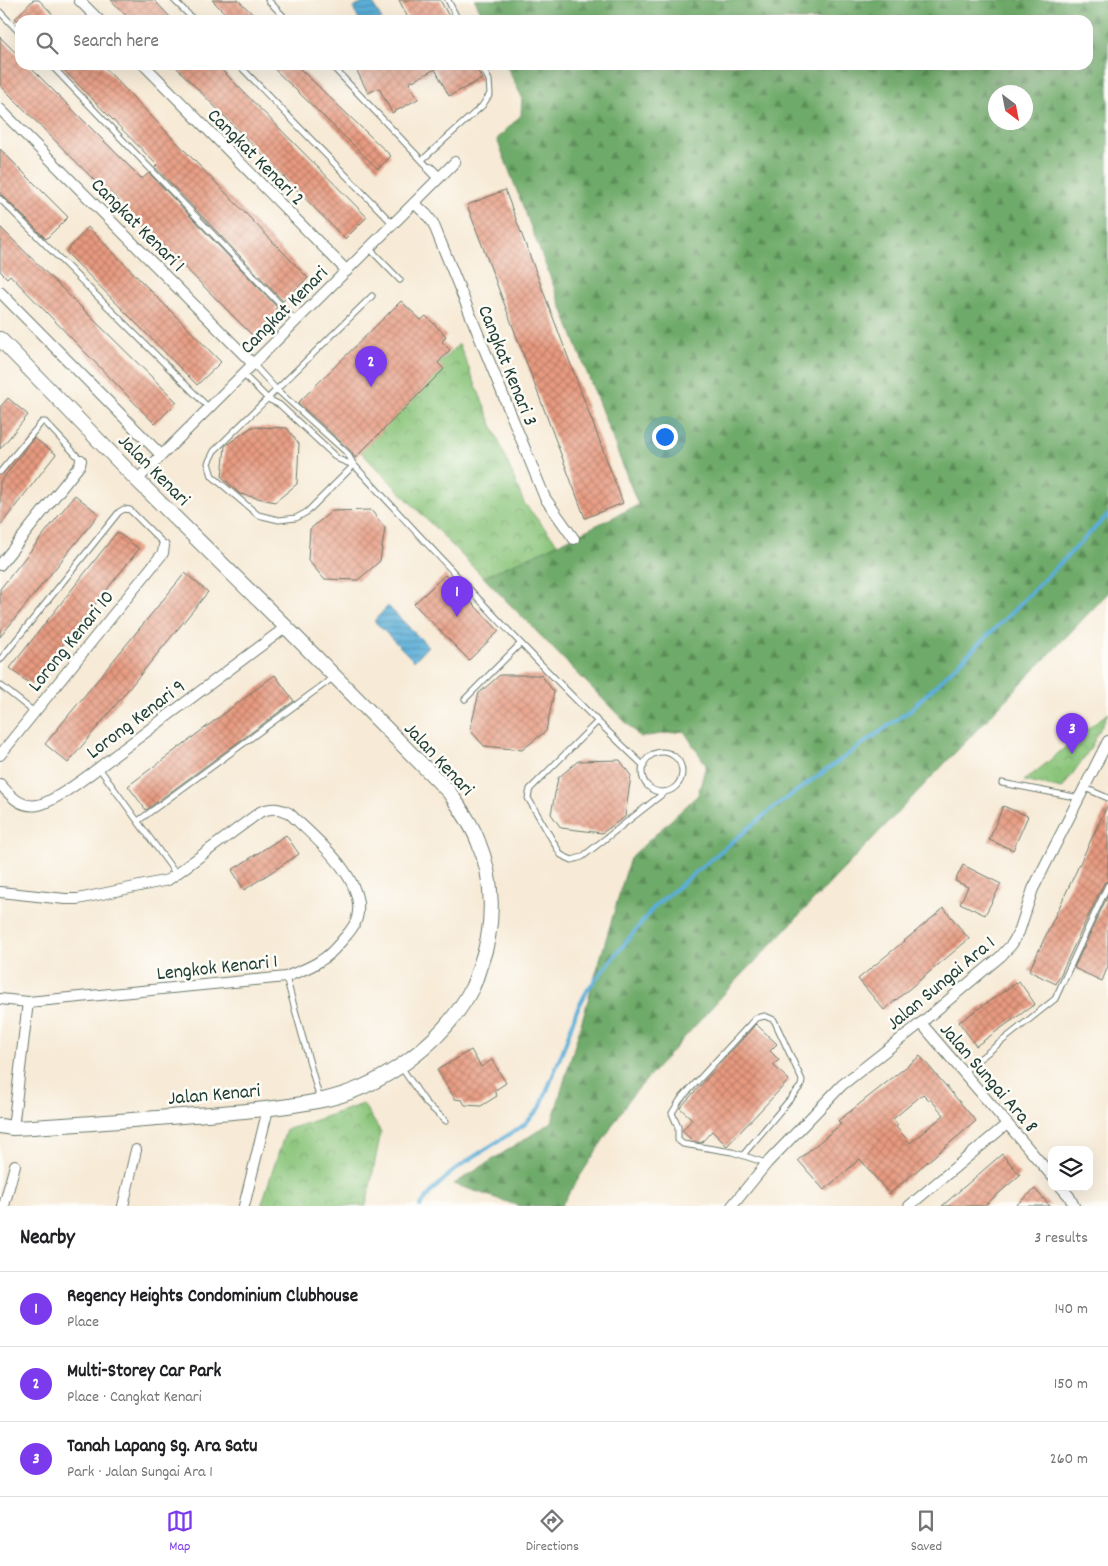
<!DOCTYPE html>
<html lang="en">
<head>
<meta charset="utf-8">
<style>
	:root { --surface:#fff; --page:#f2f2f2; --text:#202124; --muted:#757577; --line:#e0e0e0; --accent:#7c3aed }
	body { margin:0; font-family:Dekko,sans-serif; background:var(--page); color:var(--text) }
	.controls { position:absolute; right:15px; bottom:15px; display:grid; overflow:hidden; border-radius:10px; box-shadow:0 5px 20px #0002 }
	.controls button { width:45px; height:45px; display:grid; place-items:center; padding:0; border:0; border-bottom:1px solid var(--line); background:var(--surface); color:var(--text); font:25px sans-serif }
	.compass { position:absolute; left:988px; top:85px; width:45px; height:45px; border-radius:50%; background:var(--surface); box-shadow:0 5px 20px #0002; rotate:148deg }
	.you { position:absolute; left:664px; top:436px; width:18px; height:18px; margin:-12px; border:4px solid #fff; border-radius:50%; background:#1a73e8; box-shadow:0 0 0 8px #1a73e833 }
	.badge { display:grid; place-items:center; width:32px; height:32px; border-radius:50%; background:var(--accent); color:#fff; font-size:16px; font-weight:700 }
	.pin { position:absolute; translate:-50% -41px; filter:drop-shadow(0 1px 2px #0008) }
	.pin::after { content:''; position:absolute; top:26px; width:18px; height:15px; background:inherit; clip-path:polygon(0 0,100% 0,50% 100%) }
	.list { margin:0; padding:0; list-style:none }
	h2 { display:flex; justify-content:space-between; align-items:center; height:65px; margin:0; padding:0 20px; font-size:21px }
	h2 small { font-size:16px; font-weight:400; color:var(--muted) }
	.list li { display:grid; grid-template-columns:32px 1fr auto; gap:15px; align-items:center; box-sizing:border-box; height:75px; padding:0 20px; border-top:1px solid var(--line) }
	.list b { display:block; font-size:19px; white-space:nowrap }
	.list p { margin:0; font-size:16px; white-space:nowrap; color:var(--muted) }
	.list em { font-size:16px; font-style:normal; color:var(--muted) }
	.icon { flex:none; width:28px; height:28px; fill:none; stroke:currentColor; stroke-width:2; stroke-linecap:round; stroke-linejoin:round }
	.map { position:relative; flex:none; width:1108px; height:1206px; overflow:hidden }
	.search { position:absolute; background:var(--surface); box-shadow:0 5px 20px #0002; left:15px; right:15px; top:15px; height:55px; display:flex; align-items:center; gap:12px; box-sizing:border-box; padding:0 18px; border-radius:15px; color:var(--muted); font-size:19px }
	.sheet { height:290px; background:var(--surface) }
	nav { display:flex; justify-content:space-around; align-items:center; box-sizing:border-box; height:70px; border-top:1px solid var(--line); background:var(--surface); font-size:14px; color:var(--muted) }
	nav a { display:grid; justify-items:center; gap:2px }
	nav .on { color:var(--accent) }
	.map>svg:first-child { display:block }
	.forest { fill:url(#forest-firs); stroke:#46744e; fill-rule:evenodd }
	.park { fill:url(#park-crowns); stroke:#548056 }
	.water { fill:url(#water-rules); stroke:#3e7686 }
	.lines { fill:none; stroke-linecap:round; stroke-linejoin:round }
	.stream { stroke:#5caed8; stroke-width:4 }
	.building { fill:url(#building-cross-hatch); fill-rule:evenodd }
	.service-casing { stroke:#6b7a6d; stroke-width:7 }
	.minor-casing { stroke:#6b7a6d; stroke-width:12 }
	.tertiary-casing { stroke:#6b7a6d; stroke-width:16 }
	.service { stroke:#fff; stroke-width:5 }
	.minor { stroke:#fff; stroke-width:10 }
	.tertiary { stroke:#fff; stroke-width:14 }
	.labels { text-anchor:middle; stroke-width:5; stroke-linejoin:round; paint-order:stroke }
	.street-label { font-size:20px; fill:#1f3d34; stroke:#fdfcf7 }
</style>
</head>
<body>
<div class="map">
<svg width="1108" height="1206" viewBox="0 0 1108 1206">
	<defs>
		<pattern id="forest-firs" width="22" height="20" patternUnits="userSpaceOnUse" patternTransform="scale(1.25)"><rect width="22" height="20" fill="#6eaa69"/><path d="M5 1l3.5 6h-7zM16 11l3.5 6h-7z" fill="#5a8c57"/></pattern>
		<pattern id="park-crowns" width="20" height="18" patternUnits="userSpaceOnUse" patternTransform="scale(1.25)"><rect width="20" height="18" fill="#89c479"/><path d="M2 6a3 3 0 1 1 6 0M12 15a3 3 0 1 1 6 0" fill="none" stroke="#6fa064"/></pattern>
		<pattern id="water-rules" width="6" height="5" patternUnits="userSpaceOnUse" patternTransform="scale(1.25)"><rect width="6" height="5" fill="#5caed8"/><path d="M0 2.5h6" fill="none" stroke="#4b8fb0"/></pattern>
		<pattern id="building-cross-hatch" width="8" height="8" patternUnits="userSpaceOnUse" patternTransform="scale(1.25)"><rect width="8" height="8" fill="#e89a80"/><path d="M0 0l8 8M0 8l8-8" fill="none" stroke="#bb7f6a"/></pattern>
	</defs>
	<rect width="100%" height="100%" fill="#fdfcf7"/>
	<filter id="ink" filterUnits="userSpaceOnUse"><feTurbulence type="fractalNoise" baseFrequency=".02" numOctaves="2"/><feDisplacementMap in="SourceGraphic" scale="10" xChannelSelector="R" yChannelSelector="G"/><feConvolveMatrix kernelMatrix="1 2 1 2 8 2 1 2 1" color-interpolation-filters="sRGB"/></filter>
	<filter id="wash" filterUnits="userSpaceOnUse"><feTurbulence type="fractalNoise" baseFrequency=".0096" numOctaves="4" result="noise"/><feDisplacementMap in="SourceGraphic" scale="20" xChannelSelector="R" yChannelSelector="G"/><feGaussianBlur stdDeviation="1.12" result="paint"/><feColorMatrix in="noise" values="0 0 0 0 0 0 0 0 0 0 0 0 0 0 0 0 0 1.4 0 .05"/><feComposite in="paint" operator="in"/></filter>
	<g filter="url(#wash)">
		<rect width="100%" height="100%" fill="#f7ead6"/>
		<path class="forest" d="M475 0H1108V593L721 997 630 1098 561 1206H519L454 1184 552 1122 630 858 698 795 706 765 684 731 640 737 483 577 558 544 638 505 497 139 521 115 522 97 506 65H1088V20H485ZM996 92H1026V122H996Z"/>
		<g class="park">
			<path d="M459 344 524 503 558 544 483 577 355 446Z"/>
			<path d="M1108 713 1090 749 1062 789 1024 781C1053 759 1079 734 1108 713Z"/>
			<path d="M363 1104 381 1132 366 1206H261L286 1130Z"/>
		</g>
		<g class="water">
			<path d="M369 0H371L382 20H359L353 8Z"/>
			<path d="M388 606 428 646 414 661 374 621Z"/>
		</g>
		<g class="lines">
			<path class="stream" d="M420 1206 432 1191 451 1173 467 1161 524 1125 540 1108 565 1045 576 1012 588 989 656 905 773 808 909 711 1005 619 1108 515"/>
		</g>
		<g id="blocks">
			<g class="building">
				<path d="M33 0H39L58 20H14Z"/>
				<path d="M111 0H154L173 20H130Z"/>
				<path d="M212 0H238L259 20H232Z"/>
				<path d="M399 0H440L451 20H409Z"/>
				<path d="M0 37 20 57V65H28L142 179 149 173 277 307 275 309 281 314 256 339 111 193 109 195 0 85Z"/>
				<path d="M59 65H102L308 278 283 301 155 167 157 165Z"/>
				<path d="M174 65H217L367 217 345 239Z"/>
				<path d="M270 65H296L391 156 378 169Z"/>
				<path d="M354 65H475L482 79 449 96 435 69 409 83 418 99 392 113 379 88 368 93Z"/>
				<path d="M0 149 68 217 46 239 3 196 0 195Z"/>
				<path d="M505 190 623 503 585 518 467 205Z"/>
				<path d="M0 227 177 402 155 424 10 275 7 278 0 271Z"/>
				<path d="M88 227 221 362 197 385 66 252Z"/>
				<path d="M401 301 421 320 426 316 446 336 442 342 450 350 438 363 444 369 355 458 350 450 298 403Z"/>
				<path d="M8 398 28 415 0 449V407Z"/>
				<path d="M252 427 287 428 299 444 297 484 275 502 240 494 222 477 225 446Z"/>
				<path d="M34 438 56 454 0 526V482Z"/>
				<path d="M75 495 99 514 0 637V589Z"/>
				<path d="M371 510 385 528 380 561 358 580 324 579 308 560 310 529 332 511Z"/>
				<path d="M117 532 139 549 31 685 10 668Z"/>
				<path d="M185 573 208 592 68 763 45 744Z"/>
				<path d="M445 575 499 631 469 660 414 604Z"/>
				<path d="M275 675 294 701 146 810 128 786Z"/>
				<path d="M500 675H541L554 692 546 731 522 750 484 746 470 730 479 693Z"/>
				<path d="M620 760 631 776 625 817 602 833 561 828 551 814 558 778 578 761Z"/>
				<path d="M1108 804V881L1104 883 1056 984 1029 971Z"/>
				<path d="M1003 806 1028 816 1013 850 989 840Z"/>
				<path d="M286 835 299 854 244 890 232 870Z"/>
				<path d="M963 865 1001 884 985 915 960 903 968 887 955 881Z"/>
				<path d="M1108 895V966L1102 981 1074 968Z"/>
				<path d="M944 908 969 939 884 1010 858 979Z"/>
				<path d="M1019 981 1035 1004 976 1046 959 1022Z"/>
				<path d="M756 1024 777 1044 770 1051 779 1060 773 1065 789 1080 727 1146 712 1131 701 1143 693 1141 682 1131 692 1119 680 1108Z"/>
				<path d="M471 1050 481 1067 492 1060 506 1083 494 1091 497 1096 481 1106 465 1105 462 1100 455 1099 437 1070Z"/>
				<path d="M920 1056 976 1121 889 1194 860 1159 824 1190 798 1160 841 1124 838 1121ZM923 1094 929 1100 930 1099 944 1115 910 1143 896 1127 898 1125 893 1119Z"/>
				<path d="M1002 1154 1020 1175 984 1206H942Z"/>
				<path d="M1035 1189 1050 1206H1015Z"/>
			</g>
		</g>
	</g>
	<g filter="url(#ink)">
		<use href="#blocks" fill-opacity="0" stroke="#6b7a6d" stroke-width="1"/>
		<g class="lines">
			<defs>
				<g id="service">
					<path d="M174 0 194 20"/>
					<path d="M268 0 287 20"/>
					<path d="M448 0 458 20"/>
					<path d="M0 12 20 33"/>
					<path d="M51 65 296 321"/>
					<path d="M239 65 393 224"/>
					<path d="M331 65 430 169"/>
					<path d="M422 160 482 106 490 94 489 80 481 65"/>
					<path d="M0 199 209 408"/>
					<path d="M369 248 400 280"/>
					<path d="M253 364 276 389 347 453 354 465C449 567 542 670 644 766"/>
					<path d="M243 374 268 399 280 405 338 459 353 465"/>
					<path d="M354 465 307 512 296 518 279 520 258 515 212 476 208 463 214 451 372 296"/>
					<path d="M0 472 42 422H45L81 460"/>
					<path d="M0 660 119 512 124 509 130 510 162 542 164 546"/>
					<path d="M0 685 34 712"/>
					<path d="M465 699 520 644"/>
					<path d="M597 722 530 789 528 798 561 855 572 860 582 857 665 792"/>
					<circle cx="662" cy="772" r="20"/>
					<path d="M99 768 176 874"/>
					<path d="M1002 783 1080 798"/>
					<path d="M1085 788 1108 798"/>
					<path d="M138 821 334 677"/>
					<path d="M286 977 320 1100"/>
					<path d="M401 1067 426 1103 446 1121"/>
					<path d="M963 1072 1055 999 1108 885"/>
					<path d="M743 1155 801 1086 802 1080 774 1020 765 1016 756 1018 680 1100 672 1113 678 1127V1140L683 1144 732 1152 766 1163"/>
				</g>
				<g id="minor">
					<path d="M79 0 99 20"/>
					<path d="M144 65 347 271"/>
					<path d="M0 109 253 364"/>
					<path d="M430 169 439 178"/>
					<path d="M414 203 427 215 433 223 545 498 574 539"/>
					<path d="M0 292 161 455"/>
					<path d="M137 480 455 162"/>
					<path d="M0 565 80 465 81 460"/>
					<path d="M0 755 163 553 164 546"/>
					<path d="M0 784C11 796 20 808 38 805 56 802 101 766 118 753 174 711 230 669 286 627"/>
					<path d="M0 892 65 899H78L168 880 260 812C271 807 279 808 289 813 315 838 367 879 357 918 355 926 350 931 345 937 337 946 331 955 320 961 310 968 297 972 286 977L28 1002 0 999"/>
					<path d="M921 1023 1052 1176"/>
					<path d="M13 1128 28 1002"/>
					<path d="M1061 1187 1069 1196 1074 1206"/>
					<path d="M4 1206 15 1165"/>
					<path d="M123 1206 136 1150"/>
					<path d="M244 1206 268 1109"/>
					<path d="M732 1206 767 1163 842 1085 921 1023 1001 956 1012 944 1019 932 1033 889 1108 741"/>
					<path d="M909 1206 1007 1124"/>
				</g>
				<path id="tertiary" d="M0 339 137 480 286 627 449 792C460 808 471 823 478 841 494 879 495 925 481 963 478 971 476 980 472 988 443 1044 380 1089 318 1101 277 1109 236 1112 194 1115 134 1120 74 1125 13 1128L0 1126"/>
			</defs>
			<use href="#service" class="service-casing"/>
			<use href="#minor" class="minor-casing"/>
			<use href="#tertiary" class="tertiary-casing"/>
			<use href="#service" class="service"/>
			<use href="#minor" class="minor"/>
			<use href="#tertiary" class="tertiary"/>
		</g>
	</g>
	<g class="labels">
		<g class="street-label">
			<text transform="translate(257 156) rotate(45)" y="7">Cangkat Kenari 2</text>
			<text transform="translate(139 224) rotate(45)" y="7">Cangkat Kenari 1</text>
			<text transform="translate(283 309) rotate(-45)" y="7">Cangkat Kenari</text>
			<text transform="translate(509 365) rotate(68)" y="7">Cangkat Kenari 3</text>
			<text transform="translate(155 469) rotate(45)" y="7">Jalan Kenari</text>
			<text transform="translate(70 640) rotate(-51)" y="7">Lorong Kenari 10</text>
			<text transform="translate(135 718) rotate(-37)" y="7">Lorong Kenari 9</text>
			<text transform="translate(440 758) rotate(47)" y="7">Jalan Kenari</text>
			<text transform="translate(217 966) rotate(-6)" y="7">Lengkok Kenari 1</text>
			<text transform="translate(940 982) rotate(-40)" y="7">Jalan Sungai Ara 1</text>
			<text transform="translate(990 1077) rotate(49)" y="7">Jalan Sungai Ara 8</text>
			<text transform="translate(214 1093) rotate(-5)" y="7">Jalan Kenari</text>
		</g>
	</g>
</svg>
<div class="controls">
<button><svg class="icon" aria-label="layers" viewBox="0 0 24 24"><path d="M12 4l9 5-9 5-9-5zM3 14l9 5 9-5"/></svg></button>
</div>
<svg class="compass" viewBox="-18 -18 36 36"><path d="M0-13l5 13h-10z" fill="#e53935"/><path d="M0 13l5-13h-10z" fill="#757577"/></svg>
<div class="you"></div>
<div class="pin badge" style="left:457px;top:617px">1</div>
<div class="pin badge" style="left:371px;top:387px">2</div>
<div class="pin badge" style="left:1072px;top:754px">3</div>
<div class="search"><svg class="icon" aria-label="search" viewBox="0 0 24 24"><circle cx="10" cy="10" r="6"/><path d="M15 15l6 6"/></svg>Search here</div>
</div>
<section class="sheet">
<h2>Nearby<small>3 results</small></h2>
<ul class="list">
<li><span class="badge">1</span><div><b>Regency Heights Condominium Clubhouse</b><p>Place</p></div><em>140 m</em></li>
<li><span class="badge">2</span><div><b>Multi-Storey Car Park</b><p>Place · Cangkat Kenari</p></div><em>150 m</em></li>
<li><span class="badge">3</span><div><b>Tanah Lapang Sg. Ara Satu</b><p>Park · Jalan Sungai Ara 1</p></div><em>260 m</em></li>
</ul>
</section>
<nav>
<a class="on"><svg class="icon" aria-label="map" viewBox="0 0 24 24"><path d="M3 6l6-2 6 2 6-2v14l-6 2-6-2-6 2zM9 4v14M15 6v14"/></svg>Map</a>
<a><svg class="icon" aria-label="directions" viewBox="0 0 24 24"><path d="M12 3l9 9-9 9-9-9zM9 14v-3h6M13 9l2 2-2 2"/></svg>Directions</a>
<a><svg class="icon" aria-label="saved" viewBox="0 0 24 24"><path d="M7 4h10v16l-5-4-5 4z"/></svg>Saved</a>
</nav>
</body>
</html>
